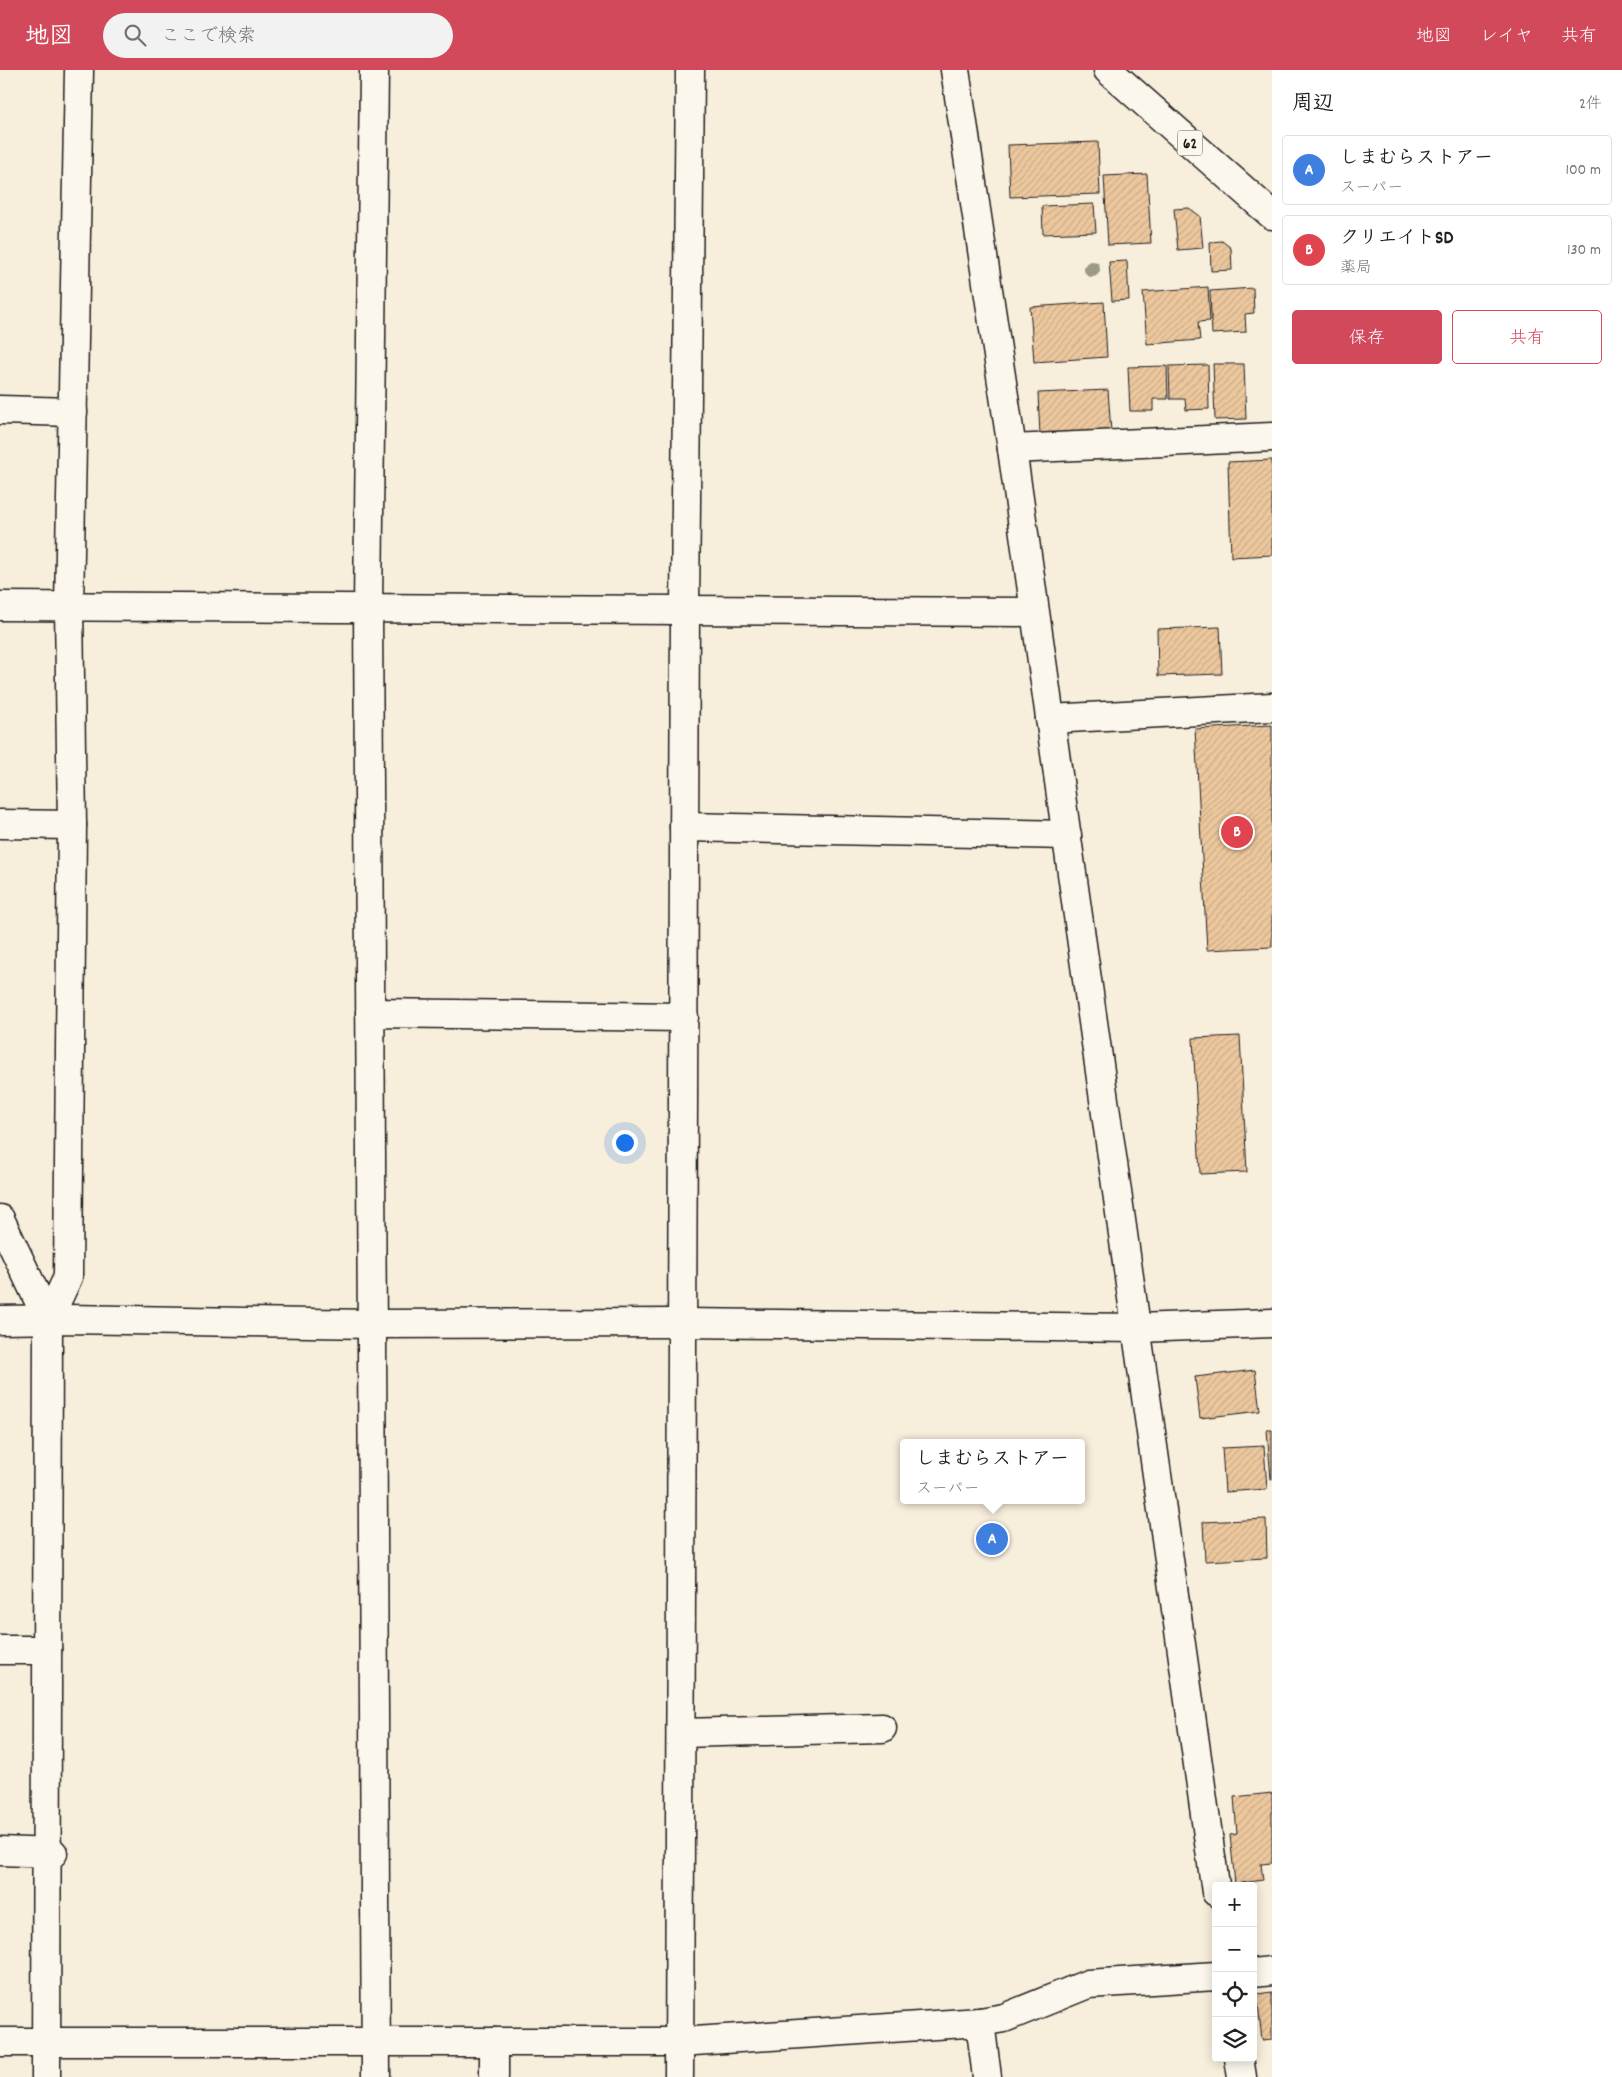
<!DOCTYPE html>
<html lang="ja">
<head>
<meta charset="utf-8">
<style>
	:root { --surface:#fff; --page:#f2f2f2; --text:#202124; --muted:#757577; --line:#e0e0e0; --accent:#d1495b }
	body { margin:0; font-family:Dekko,"Klee One",sans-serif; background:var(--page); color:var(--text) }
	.controls { position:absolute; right:15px; bottom:15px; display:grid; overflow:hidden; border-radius:5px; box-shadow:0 2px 12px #0003 }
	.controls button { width:45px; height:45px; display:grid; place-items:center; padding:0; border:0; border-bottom:1px solid var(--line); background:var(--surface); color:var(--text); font:25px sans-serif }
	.you { position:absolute; left:624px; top:1072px; width:18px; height:18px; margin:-12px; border:4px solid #fff; border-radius:50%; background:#1a73e8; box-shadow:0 0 0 8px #1a73e833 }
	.badge { display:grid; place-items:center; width:32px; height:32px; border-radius:50%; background:var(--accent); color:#fff; font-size:16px; font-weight:700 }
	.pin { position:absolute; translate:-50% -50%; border:2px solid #fff; box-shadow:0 1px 5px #0006 }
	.popup { position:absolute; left:900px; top:1369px; width:185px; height:65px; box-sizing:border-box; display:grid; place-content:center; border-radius:5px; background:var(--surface); filter:drop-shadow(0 1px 4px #0005); font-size:16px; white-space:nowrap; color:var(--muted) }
	.popup b { font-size:19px; color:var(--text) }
	.popup::after { content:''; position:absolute; left:50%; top:100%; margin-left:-10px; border:10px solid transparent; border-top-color:var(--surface) }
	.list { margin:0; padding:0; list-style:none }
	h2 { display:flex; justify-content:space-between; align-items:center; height:65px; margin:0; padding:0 20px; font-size:21px }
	h2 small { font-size:16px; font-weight:400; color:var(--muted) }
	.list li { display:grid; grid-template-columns:32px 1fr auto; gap:15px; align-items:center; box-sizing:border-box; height:70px; margin:0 10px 10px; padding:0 10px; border:1px solid var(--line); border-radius:5px }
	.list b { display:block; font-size:19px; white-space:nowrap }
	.list p { margin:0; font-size:16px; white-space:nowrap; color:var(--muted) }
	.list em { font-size:16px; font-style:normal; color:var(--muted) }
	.actions { display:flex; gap:10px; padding:15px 20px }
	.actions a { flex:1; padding:11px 0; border:1px solid var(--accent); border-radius:5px; text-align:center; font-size:18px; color:var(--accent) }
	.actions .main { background:var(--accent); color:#fff }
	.icon { flex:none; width:28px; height:28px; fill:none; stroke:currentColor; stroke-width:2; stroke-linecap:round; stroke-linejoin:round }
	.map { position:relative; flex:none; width:1272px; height:2007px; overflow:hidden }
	header { display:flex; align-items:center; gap:30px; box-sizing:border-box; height:70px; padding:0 25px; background:var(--accent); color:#fff }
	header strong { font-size:24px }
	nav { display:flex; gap:28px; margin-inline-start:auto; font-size:18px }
	.search { width:350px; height:45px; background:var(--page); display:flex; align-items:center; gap:12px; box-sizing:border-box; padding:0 18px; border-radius:28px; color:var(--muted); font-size:19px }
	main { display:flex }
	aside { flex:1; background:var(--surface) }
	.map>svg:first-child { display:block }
	.building { fill:url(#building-hatch); stroke:#1c1c1c }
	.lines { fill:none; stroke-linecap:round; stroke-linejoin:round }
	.minor-casing { stroke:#1c1c1c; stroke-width:31 }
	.major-casing { stroke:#1c1c1c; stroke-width:31 }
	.minor { stroke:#fbf7ec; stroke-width:28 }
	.major { stroke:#fbf7ec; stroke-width:28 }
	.tree { fill:#9a9a86 }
	.labels { text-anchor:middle; stroke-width:4.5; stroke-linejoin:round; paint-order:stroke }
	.shield { fill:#fbf7ec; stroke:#5f5e5a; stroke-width:1 }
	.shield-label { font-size:15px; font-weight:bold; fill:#1c1c1c }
</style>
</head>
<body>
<header>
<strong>地図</strong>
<div class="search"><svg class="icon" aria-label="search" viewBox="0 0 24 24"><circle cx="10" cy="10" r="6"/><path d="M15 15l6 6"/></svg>ここで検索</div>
<nav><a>地図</a><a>レイヤ</a><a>共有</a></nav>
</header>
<main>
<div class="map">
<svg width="1272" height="2007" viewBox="0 0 1272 2007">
	<defs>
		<pattern id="building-hatch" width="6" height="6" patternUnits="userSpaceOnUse" patternTransform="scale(1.25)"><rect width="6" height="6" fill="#edc89e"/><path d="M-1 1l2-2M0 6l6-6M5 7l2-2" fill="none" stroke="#cbab88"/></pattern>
	</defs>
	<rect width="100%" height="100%" fill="#f8eedc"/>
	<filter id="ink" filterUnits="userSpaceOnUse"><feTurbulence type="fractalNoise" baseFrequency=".02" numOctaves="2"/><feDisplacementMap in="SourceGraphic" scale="10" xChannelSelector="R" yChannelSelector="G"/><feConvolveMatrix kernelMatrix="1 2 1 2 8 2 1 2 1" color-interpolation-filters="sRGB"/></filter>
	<g filter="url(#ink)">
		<g class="building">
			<path d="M1098 72 1100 124 1010 127 1008 75Z"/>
			<path d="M1147 104 1151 173 1108 175 1104 106Z"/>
			<path d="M1094 134 1096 162 1043 164 1042 136Z"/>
			<path d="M1189 138 1200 146 1203 178 1178 180 1174 139Z"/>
			<path d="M1222 171 1231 178 1232 200 1211 201 1210 172Z"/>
			<path d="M1127 191 1129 230 1112 231 1109 192Z"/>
			<path d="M1208 217 1210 251 1198 252 1200 270 1147 274 1143 222Z"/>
			<path d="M1253 218 1254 243 1245 244 1246 262 1212 264 1210 221Z"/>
			<path d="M1104 232 1107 287 1034 292 1030 237Z"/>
			<path d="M1213 294H1244L1246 349 1215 350Z"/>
			<path d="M1208 295 1209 339 1186 340 1185 329H1170L1169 296Z"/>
			<path d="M1167 296 1168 329H1153V341H1130L1128 297Z"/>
			<path d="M1108 320 1111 362 1040 365 1038 323Z"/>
			<path d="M1272 390V485L1231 487 1228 392Z"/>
			<path d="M1220 557 1222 604 1158 606 1157 559Z"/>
			<path d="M1272 655V877L1207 880 1195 659Z"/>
			<path d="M1240 966 1247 1102 1200 1104 1193 968Z"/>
			<path d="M1255 1300 1260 1341 1200 1348 1195 1307Z"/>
			<path d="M1267 1360H1272V1410H1271Z"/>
			<path d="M1264 1376 1267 1419 1225 1422 1222 1378Z"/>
			<path d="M1266 1449 1267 1488 1205 1491 1203 1452Z"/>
			<path d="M1272 1723V1793L1261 1794 1263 1810 1235 1814 1230 1765 1237 1764 1234 1727Z"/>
			<path d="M1272 1922V1969L1262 1970 1257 1924Z"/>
		</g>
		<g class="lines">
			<defs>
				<g id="minor">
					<path d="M374 0 368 537 376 2007"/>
					<path d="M955 0 1012 379 1216 1822"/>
					<path d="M0 340 73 342"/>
					<path d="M1012 379 1272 367"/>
					<path d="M0 536 1034 542"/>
					<path d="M1050 649 1272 637"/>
					<path d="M0 754 72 755"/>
					<path d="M684 757 1067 765"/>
					<path d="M370 943 684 947"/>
					<path d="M0 1149 48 1250"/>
					<path d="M0 1250 66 1249 372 1254 682 1253 1137 1258 1272 1253"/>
					<path d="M0 1580H47"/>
					<path d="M681 1663 882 1658"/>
					<path d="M0 1781 53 1783"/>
					<path d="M1253 1903 1272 1901"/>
					<path d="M980 1952 987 2007"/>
					<path d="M0 1972H679L980 1952 1004 1948 1088 1914 1216 1906"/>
					<path d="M1239 1988 1242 2007"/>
					<path d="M46 2007 48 1250 68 1207 72 755 69 536 79 0"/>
					<path d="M494 2007V1972"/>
					<path d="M679 2007 685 539 690 0"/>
				</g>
				<path id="major" d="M1108 0 1272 145"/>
			</defs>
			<use href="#minor" class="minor-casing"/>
			<use href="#major" class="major-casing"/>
			<use href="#minor" class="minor"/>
			<use href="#major" class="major"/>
		</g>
		<circle class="tree" cx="1092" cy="199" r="8"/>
	</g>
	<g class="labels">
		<rect class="shield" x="1177.5" y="60.5" width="25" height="25" rx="4"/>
		<g class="shield-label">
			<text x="1190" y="78">62</text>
		</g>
	</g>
</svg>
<div class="controls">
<button>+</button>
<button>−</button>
<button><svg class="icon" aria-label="locate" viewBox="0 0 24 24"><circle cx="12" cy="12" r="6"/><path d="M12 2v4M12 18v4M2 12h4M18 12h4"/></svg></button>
<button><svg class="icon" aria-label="layers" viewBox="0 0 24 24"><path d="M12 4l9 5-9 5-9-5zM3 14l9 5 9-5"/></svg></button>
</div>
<div class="you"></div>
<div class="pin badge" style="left:992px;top:1469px;background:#3f7fe0">A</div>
<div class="popup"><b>しまむらストアー</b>スーパー</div>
<div class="pin badge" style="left:1237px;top:762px;background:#e0444e">B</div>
</div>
<aside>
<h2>周辺<small>2件</small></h2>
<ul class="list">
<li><span class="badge" style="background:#3f7fe0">A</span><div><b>しまむらストアー</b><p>スーパー</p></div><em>100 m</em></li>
<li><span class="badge" style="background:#e0444e">B</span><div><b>クリエイトSD</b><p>薬局</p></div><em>130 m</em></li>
</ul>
<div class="actions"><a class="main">保存</a><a>共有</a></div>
</aside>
</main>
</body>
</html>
